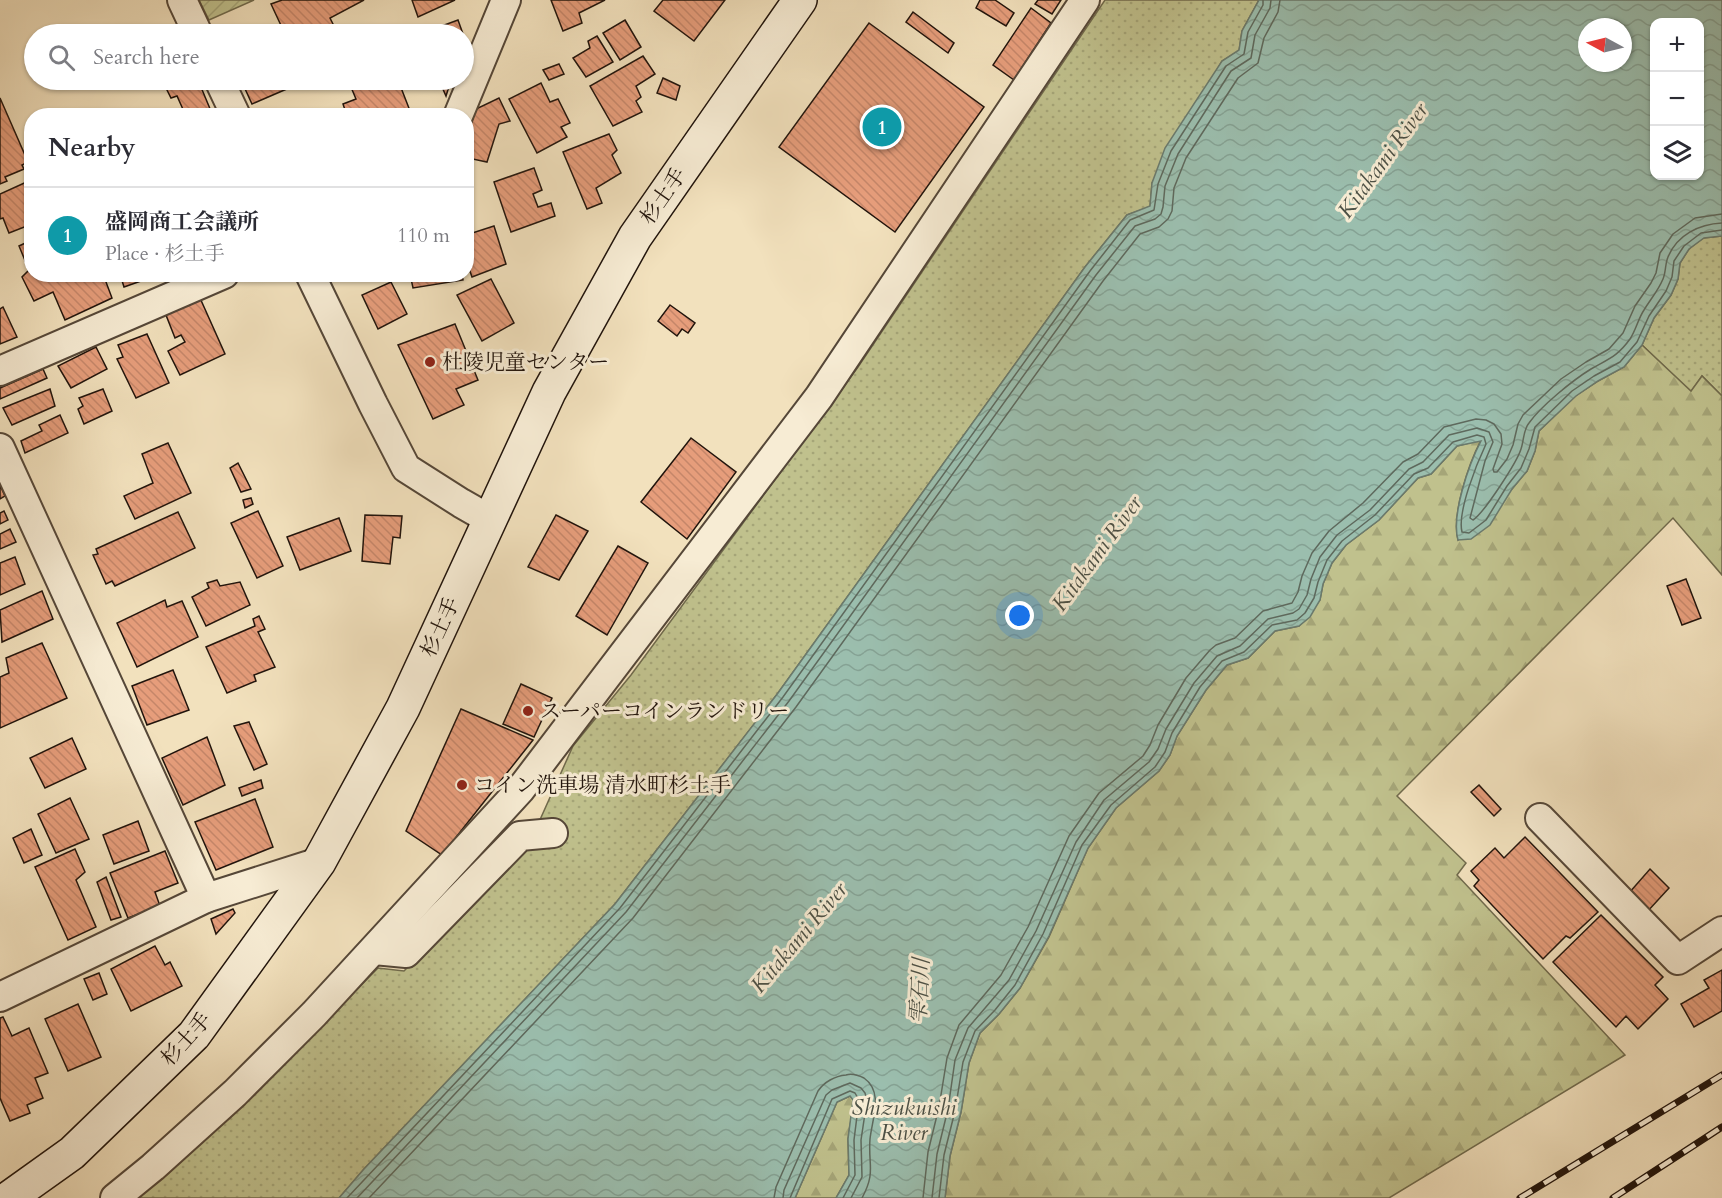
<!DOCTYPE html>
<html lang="en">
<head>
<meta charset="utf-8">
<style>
	:root { --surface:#fff; --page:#f7f7f7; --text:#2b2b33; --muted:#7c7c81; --line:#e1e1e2; --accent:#2563eb }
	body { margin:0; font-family:Cardo,"Noto Serif JP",serif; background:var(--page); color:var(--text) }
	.controls { position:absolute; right:18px; top:18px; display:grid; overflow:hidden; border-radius:12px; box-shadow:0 2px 4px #0004 }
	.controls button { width:54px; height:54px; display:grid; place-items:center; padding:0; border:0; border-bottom:2px solid var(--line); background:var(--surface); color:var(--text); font:30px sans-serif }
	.compass { position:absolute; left:1578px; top:18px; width:54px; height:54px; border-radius:50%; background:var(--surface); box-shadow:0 2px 4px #0004; rotate:277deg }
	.you { position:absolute; left:1020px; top:616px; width:21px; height:21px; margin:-15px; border:4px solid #fff; border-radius:50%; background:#1a73e8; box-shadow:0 0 0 9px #1a73e833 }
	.badge { display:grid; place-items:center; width:39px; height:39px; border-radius:50%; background:var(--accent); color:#fff; font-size:20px; font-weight:700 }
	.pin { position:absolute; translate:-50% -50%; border:3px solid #fff; box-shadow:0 2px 6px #0006 }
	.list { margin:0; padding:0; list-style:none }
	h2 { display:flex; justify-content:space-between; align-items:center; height:78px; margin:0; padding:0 24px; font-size:26px }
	h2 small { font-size:20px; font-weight:400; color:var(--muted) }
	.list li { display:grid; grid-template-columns:39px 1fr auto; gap:18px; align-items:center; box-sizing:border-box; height:96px; padding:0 24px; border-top:2px solid var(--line) }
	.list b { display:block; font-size:22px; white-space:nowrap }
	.list p { margin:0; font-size:20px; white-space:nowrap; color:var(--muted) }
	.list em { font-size:20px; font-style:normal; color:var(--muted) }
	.icon { flex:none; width:33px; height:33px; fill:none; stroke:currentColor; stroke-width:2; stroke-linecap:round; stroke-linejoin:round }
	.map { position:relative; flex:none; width:1722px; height:1198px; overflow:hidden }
	.search { position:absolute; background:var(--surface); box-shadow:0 2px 4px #0004; left:24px; top:24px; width:450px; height:66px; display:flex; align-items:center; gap:15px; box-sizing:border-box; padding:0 21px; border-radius:33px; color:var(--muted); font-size:22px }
	.panel { position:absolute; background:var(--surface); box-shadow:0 2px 4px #0004; left:24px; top:108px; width:450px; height:174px; border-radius:24px }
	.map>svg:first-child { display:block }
	.grass { fill:url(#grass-dots); stroke:#706a4c; stroke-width:1.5 }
	.forest { fill:url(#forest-firs); stroke:#706a4c; stroke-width:1.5 }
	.garden { fill:url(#garden-furrows); stroke:#706a4c; stroke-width:1.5 }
	.water { fill:url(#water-waves); stroke:#6a7a6d; stroke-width:1.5; fill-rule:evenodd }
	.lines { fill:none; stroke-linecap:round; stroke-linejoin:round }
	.shore { stroke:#5e695d; stroke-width:1.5 }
	.building { fill:url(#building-back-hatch); stroke:#21140c; stroke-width:1.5 }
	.street-casing { stroke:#554738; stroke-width:32 }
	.secondary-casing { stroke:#21140c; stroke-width:36 }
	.street { stroke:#f7ecd4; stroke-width:28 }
	.secondary { stroke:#f7ecd4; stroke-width:33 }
	.rail-casing { stroke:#21140c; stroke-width:7 }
	.rail { stroke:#f7ecd4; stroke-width:4.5; stroke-dasharray:14; stroke-linecap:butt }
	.poi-dot { fill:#8f2418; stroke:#f7ecd4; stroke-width:2 }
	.labels { text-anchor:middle; stroke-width:6; stroke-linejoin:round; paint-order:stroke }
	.street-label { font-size:21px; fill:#21140c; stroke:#f7ecd4 }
	.poi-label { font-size:21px; fill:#21140c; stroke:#f7ecd4; text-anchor:start }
	.water-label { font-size:22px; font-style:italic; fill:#4c5045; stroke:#f7ecd4 }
</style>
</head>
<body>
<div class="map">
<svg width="1722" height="1198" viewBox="0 0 1722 1198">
	<defs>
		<pattern id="grass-dots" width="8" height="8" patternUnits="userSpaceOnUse" patternTransform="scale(1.5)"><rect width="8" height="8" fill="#c0c18d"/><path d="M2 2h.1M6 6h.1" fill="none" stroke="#a5a578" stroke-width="1.8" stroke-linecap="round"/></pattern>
		<pattern id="forest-firs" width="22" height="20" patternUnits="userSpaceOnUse" patternTransform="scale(1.5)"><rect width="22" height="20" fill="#c0c18d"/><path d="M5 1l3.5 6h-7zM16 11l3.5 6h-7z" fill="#a5a578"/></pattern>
		<pattern id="garden-furrows" width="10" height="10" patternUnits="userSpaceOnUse" patternTransform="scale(1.5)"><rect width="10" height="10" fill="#c0c18d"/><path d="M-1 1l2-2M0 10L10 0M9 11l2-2" fill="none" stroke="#a5a578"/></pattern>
		<pattern id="water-waves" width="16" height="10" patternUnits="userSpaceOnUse" patternTransform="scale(1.5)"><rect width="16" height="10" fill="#9bbeae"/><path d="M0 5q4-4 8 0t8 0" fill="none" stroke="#85a294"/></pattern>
		<pattern id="building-back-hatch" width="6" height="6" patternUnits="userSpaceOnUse" patternTransform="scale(1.5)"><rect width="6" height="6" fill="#e69d7b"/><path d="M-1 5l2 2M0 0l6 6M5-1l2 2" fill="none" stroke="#c58669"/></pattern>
	</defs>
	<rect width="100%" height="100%" fill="#f2e1bd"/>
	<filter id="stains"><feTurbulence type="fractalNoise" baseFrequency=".00333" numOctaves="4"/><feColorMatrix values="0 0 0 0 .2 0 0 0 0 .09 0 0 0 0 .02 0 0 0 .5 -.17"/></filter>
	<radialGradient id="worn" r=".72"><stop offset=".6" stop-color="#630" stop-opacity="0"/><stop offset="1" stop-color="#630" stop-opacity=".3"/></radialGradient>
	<g class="grass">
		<path d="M1105 0H1259L1242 31 1239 51 1222 61 1152 183 1150 207 1127 215 1085 267 778 693 615 904 364 1169 339 1198H136C223 1127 300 1047 378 968L404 971 530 842 573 746 631 675 858 367Z"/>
		<path d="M1722 236V396L1702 376 1691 392 1642 345 1654 318 1671 295 1678 279 1680 263 1689 249 1703 238Z"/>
	</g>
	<g class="forest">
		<path d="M1642 345 1691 391 1702 376 1722 396V575L1673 518 1397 796 1466 863 1457 875 1625 1055 1389 1198H945L950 1156 961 1112 969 1063 980 1033 999 1014 1020 988 1049 937 1088 848 1116 808 1159 771 1170 755 1177 736 1206 690 1227 665 1248 658 1275 631 1299 626 1320 600 1323 584 1332 563 1346 545 1379 520 1418 478 1431 474 1457 446 1481 440C1469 463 1451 515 1458 540L1512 489 1527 471 1535 451 1539 431 1575 396 1598 381 1624 367Z"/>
		<path d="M850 1096 854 1100 848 1139 849 1175 836 1198H795L837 1102Z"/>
	</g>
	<path class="garden" d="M199 0H254L209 20Z"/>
	<path class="water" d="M1259 0H1722V236L1704 238 1689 249 1680 263 1678 279 1671 295 1654 318 1642 345 1624 367 1598 381 1576 396 1539 431 1535 451 1527 471 1512 489 1490 525 1471 539 1458 540C1451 515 1469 464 1481 441L1457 446 1431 474 1418 478 1379 520 1346 545 1332 563 1323 584 1320 600 1310 617 1299 626 1275 631 1248 658 1227 665 1206 690 1177 736 1170 755 1159 771 1116 808 1088 848 1049 936 1020 988 999 1014 980 1033 969 1063 961 1112 950 1156 945 1198H836L849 1175 848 1139 853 1100 850 1096 837 1102 795 1198H339L364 1169 615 904 778 693 1085 267 1127 215 1150 206 1152 183 1165 148 1222 61 1239 50 1242 31ZM1654 22H1700V176H1654ZM1587 27H1623V63H1587Z"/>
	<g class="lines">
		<g class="shore">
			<path d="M347 1198 620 908 783 697 1090 271 1130 220 1154 210 1158 184 1171 151 1226 66 1244 54 1248 32 1263 5V0"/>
			<path d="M357 1198 626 912 789 701 1096 275 1135 226 1155 219 1161 214 1163 207 1165 186 1178 154 1231 71 1251 58 1255 35 1270 8 1271 0"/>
			<path d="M369 1198 633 918 796 707 1103 281 1140 234 1159 227 1168 219 1172 211 1174 188 1186 158 1238 78 1258 63 1264 38 1278 12 1280 0"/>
			<path d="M774 1198 776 1187 818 1091C824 1082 835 1076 846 1075 852 1073 858 1075 864 1078 884 1092 872 1119 870 1139 868 1166 876 1172 862 1198"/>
			<path d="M783 1198 784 1190 826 1095 832 1090 850 1083 861 1088 865 1093 867 1100 861 1140 862 1177 851 1198"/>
			<path d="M790 1198 832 1099 850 1091 855 1093 859 1100 854 1140 855 1175 843 1198"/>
			<path d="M923 1198 928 1152 939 1107 947 1058 959 1025 1001 975 1028 927 1069 836 1099 793 1143 756 1150 745 1158 725 1186 678 1210 650 1216 645 1235 638 1263 611 1292 603 1298 592 1302 576 1312 553 1329 531 1363 503 1403 462 1418 454 1444 427 1476 419 1486 420 1494 424 1501 434 1502 444 1493 469 1494 472H1497L1507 459 1513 445 1518 424 1523 415 1561 379 1586 362 1609 349 1623 333 1635 306 1651 283 1656 273 1660 253 1673 234 1695 218 1722 214"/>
			<path d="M932 1198 937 1154 948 1109 955 1060 968 1028 1009 980 1036 931 1076 842 1104 800 1149 762 1158 749 1166 729 1194 683 1217 656 1240 646 1268 619 1293 613 1299 609 1307 595 1311 579 1320 557 1337 535 1370 510 1409 469 1423 462 1449 435 1477 428 1489 432 1493 442 1485 461 1470 518 1473 520C1484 513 1517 462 1521 449 1524 441 1523 430 1529 423 1541 406 1573 380 1591 369 1608 359 1617 357 1630 339 1636 330 1638 319 1644 310 1650 300 1658 291 1663 279 1666 272 1665 264 1668 257 1677 235 1699 224 1722 223"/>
			<path d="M939 1198 944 1155 955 1111 963 1062 975 1031 995 1010 1015 985 1043 934 1082 845 1111 805 1155 767 1165 752 1172 733 1200 687 1222 661 1244 652 1272 625 1297 620 1305 613 1314 598 1318 582 1327 560 1342 541 1375 515 1414 474 1428 468 1453 442 1477 435 1484 437 1486 444C1477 463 1457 512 1462 532L1469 533 1486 520 1507 486 1521 468 1529 449 1535 427 1572 391 1594 376 1620 362 1637 342 1649 316 1666 291 1672 277 1674 261 1684 246 1701 233 1722 230"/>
		</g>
	</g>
	<g class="building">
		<path d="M282 0H364L330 18 338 34H285L271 4Z"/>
		<path d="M412 0H455L418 17Z"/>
		<path d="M551 0H605L579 13 582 23 563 31Z"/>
		<path d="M663 0H725L694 41 654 11Z"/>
		<path d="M980 0H995L1014 13 1006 26 976 8Z"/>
		<path d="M1038 0H1061L1052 14 1035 4Z"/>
		<path d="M1031 8 1051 23 1014 80 993 65Z"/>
		<path d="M913 12 954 43 948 53 906 22Z"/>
		<path d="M458 20 463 34H420Z"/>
		<path d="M625 20 641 47 620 60 603 33Z"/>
		<path d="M869 23 984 107 895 232 779 147Z"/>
		<path d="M597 36 613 62 586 77 573 58 590 48 588 41Z"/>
		<path d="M643 56 655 74 636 86 641 97 636 101 642 112 613 126 590 86Z"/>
		<path d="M559 64 564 74 549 80 543 70Z"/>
		<path d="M663 78 680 86 676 100 657 93Z"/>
		<path d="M169 80H198L213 116H186L177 96 171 98 163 82Z"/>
		<path d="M241 80H286L289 88 252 104Z"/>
		<path d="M348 80H398L412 116H347L343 104 356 99Z"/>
		<path d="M439 80H451L446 96Z"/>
		<path d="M541 83 550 102 558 99 570 123 561 127 567 137 537 153 509 99Z"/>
		<path d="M0 98 28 162 22 165 24 169 5 177 7 181 0 184Z"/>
		<path d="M499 98 510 121 499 124 487 162 473 159 466 170V140L476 109Z"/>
		<path d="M609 134 617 150 612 155 621 173 596 188 602 203 587 209 563 152Z"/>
		<path d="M534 168 542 190 533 194 538 207 551 203 555 216 511 232 494 182Z"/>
		<path d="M31 180 32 224 9 233 3 218 0 219V194Z"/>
		<path d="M494 226 506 264 472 277 466 260V235Z"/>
		<path d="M32 240V274H82L85 281 103 274 112 298 65 320 53 292 34 301 22 277 29 270 19 246Z"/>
		<path d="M120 274H154L155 276 124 287Z"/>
		<path d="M410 274H462L463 280 413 288Z"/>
		<path d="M491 279 514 323 482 341 457 295Z"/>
		<path d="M391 282 407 314 378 329 362 295Z"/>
		<path d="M200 298 225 354 180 375 168 351 185 342 181 335 175 338 166 315Z"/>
		<path d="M670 305 695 323 688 333 682 329 677 336 658 321Z"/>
		<path d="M3 307 17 337 0 344V309Z"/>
		<path d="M455 324 478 380 456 389 464 405 433 419 398 345Z"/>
		<path d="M147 334 169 383 136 398 117 359 123 357 118 345Z"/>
		<path d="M96 347 107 369 71 388 58 366Z"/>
		<path d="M43 369 47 378 0 399V388Z"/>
		<path d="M50 389 55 406 12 425 3 408Z"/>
		<path d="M103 389 112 411 84 424 78 409 83 406 79 398Z"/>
		<path d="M60 415 68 433 25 453 21 441 42 431 39 425Z"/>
		<path d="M691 438 736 472 687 539 641 502Z"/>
		<path d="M168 443 191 493 135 519 124 496 153 483 142 454Z"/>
		<path d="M238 463 251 489 241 492 230 468Z"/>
		<path d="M0 485 5 496 0 499Z"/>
		<path d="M251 498 253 504 245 508 243 500Z"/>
		<path d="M4 511 8 520 0 524V513Z"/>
		<path d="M258 511 283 566 257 578 231 523Z"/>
		<path d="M178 512 195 548 115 586 112 581 106 584 93 555 98 554 96 549Z"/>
		<path d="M365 515 402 516 400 538 393 537 390 564 362 561Z"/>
		<path d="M556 515 588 531 559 580 528 567Z"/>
		<path d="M339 518 351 551 300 570 287 537Z"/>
		<path d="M10 529 16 542 0 549V534Z"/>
		<path d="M618 546 648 563 607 635 576 616Z"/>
		<path d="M15 557 25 584 0 595V563Z"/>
		<path d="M1686 579 1701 618 1682 625 1667 586Z"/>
		<path d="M217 580 220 586 240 582 250 605 206 626 192 597 209 588 207 583Z"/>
		<path d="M42 591 53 619 2 642 0 610Z"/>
		<path d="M165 600 167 607 182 601 198 637 137 667 117 623Z"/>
		<path d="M259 616 265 629 258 632 275 667 254 675 256 681 227 693 206 647 255 626 253 619Z"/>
		<path d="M42 643 67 698 0 728V677L9 673 6 658Z"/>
		<path d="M173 670 189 710 147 725 132 686Z"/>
		<path d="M521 684 552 698 534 737 503 724Z"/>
		<path d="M461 709 533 740 442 855 406 831Z"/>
		<path d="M249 722 267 764 254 770 234 726Z"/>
		<path d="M207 737 225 785 183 805 162 758Z"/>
		<path d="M72 738 86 769 45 788 30 758Z"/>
		<path d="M261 780 263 788 242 796 239 788Z"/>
		<path d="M1479 785 1501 809 1494 816 1471 792Z"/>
		<path d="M70 798 89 839 56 853 38 814Z"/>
		<path d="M255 799 273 847 216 870 195 822Z"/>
		<path d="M138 821 149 851 114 864 103 835Z"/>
		<path d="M31 829 42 855 24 863 13 838Z"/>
		<path d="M1525 837 1598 912 1570 938 1566 936 1543 959 1474 886 1479 880 1471 871 1495 848 1504 858Z"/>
		<path d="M75 849 85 872 76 880 96 927 68 940 35 867Z"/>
		<path d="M165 851 178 883 155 892 160 906 128 918 110 873Z"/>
		<path d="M1650 869 1669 888 1647 912 1629 893Z"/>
		<path d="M106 877 121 917 111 920 97 882Z"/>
		<path d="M233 909 235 913 216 934 211 919Z"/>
		<path d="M1601 915 1663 977 1655 985 1668 999 1638 1029 1626 1016 1616 1027 1553 962Z"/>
		<path d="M155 946 165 965 170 962 182 986 131 1011 111 969Z"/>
		<path d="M1722 970V1011L1694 1027 1681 1004 1709 988 1704 980Z"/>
		<path d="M99 973 107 994 93 1000 84 979Z"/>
		<path d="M78 1004 101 1057 68 1071 45 1019Z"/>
		<path d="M3 1017 12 1036 29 1028 48 1073 35 1078 43 1098 27 1105 30 1113 10 1121 0 1098V1018Z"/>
	</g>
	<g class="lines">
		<defs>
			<g id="street">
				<path d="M182 0 198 34"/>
				<path d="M219 80 236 116"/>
				<path d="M458 116 506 0"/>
				<path d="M310 274 373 404 406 468 461 503 489 519"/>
				<path d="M0 371 224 274"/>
				<path d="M0 448 206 898 319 862"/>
				<path d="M1540 818 1678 960 1722 931"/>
				<path d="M374 950 406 953 520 836 553 833"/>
				<path d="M0 997 206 898"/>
				<path d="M115 1198 153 1167 235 1093 314 1014 520 790 819 397 1085 0"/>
			</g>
			<path id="secondary" d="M9 1198 72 1153 194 1035 319 862 403 708 549 392 635 237 800 0"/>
		</defs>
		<use href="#street" class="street-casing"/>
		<use href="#secondary" class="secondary-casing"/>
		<use href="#street" class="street"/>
		<use href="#secondary" class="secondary"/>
		<defs>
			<g id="rail">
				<path d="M1520 1198 1722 1075"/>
				<path d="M1613 1198 1722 1127"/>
			</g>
		</defs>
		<use href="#rail" class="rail-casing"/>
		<use href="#rail" class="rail"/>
	</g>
	<g class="poi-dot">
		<circle cx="430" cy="362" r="6"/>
		<circle cx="528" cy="711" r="6"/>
		<circle cx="462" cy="785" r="6"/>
	</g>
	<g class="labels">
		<g class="street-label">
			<text transform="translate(663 196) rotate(-55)" y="7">杉土手</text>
			<text transform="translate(440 627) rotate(-65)" y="7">杉土手</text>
			<text transform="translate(186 1039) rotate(-48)" y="7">杉土手</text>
		</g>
		<g class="poi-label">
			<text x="442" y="369">杜陵児童センター</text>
			<text x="540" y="718">スーパーコインランドリー</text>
			<text x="474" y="792">コイン洗車場 清水町杉土手</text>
		</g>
		<g class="water-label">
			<text transform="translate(1382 160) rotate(-54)" y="8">Kitakami River</text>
			<text transform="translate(1096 553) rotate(-54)" y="8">Kitakami River</text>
			<text transform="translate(798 937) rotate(-50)" y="8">Kitakami River</text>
			<text transform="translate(919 991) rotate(-87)" y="8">雫石川</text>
			<text x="904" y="1115">Shizukuishi<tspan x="904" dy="25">River</tspan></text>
		</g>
	</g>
	<rect width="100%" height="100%" filter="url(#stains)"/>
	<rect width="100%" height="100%" fill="url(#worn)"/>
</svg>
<div class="controls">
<button>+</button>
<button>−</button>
<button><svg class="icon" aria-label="layers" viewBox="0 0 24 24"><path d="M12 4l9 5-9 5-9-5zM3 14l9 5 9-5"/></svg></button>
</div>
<svg class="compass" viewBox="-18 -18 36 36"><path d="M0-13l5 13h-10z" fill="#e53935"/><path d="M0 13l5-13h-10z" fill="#7c7c81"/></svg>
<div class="you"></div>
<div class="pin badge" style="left:882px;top:127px;background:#0f9aa8">1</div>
<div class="search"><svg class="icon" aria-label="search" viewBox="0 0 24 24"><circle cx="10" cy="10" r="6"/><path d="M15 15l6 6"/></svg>Search here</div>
<section class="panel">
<h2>Nearby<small></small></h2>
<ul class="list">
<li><span class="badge" style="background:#0f9aa8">1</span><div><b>盛岡商工会議所</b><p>Place · 杉土手</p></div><em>110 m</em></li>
</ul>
</section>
</div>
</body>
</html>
